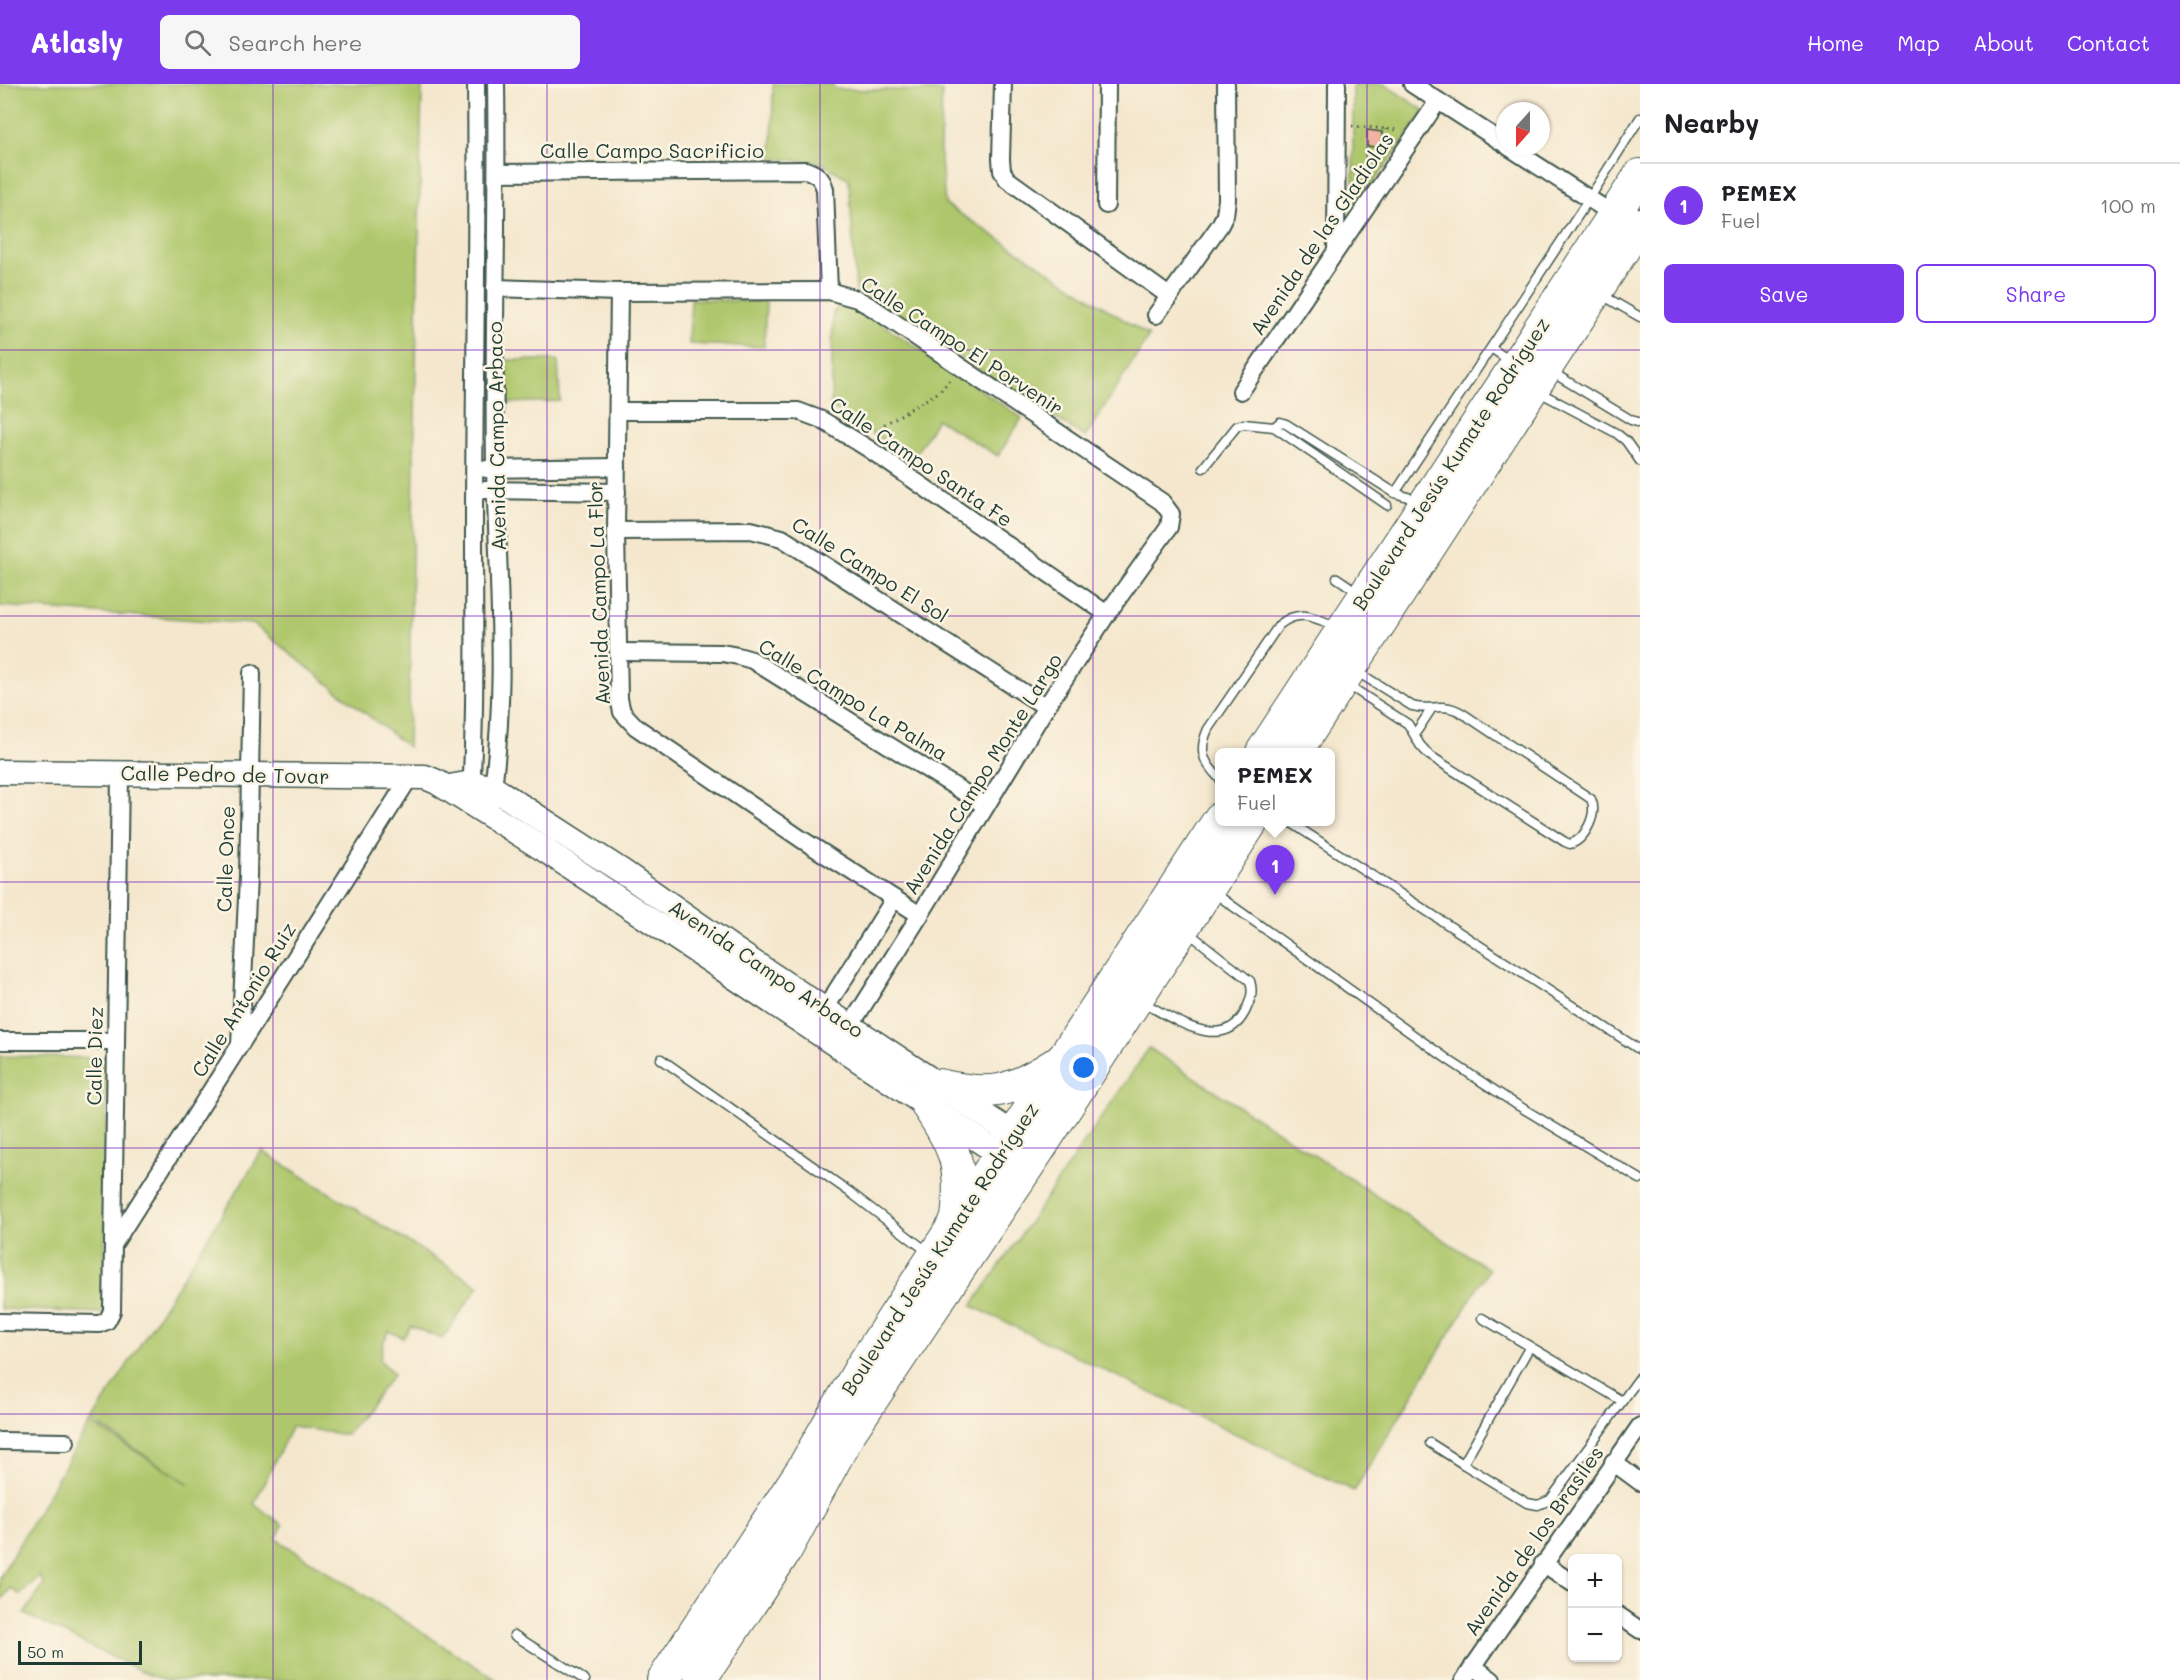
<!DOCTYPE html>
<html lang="en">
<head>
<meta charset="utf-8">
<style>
	:root { --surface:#fff; --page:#f6f6f6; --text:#202124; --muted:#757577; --line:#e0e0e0; --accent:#7c3aed }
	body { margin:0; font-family:Mali,sans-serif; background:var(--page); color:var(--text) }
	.controls { position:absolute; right:18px; bottom:18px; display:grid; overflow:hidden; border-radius:9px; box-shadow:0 2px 4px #0004 }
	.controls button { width:54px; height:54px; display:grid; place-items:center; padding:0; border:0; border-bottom:2px solid var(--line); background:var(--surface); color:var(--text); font:30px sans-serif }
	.compass { position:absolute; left:1496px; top:18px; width:54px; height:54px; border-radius:50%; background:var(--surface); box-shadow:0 2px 4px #0004; rotate:201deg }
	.scale { position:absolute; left:18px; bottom:15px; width:124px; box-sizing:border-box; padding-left:6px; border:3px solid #1f3d34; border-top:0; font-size:16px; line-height:21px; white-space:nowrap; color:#1f3d34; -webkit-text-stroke:4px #fcf5e5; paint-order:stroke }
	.you { position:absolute; left:1084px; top:984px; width:21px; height:21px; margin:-15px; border:4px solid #fff; border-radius:50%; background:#1a73e8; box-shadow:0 0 0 9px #1a73e833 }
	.badge { display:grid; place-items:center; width:39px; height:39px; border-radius:50%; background:var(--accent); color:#fff; font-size:20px; font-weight:700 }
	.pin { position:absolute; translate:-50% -50px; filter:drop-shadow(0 2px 3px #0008) }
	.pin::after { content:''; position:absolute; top:32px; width:21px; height:18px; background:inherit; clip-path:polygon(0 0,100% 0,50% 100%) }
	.popup { position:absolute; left:1215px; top:664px; width:120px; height:78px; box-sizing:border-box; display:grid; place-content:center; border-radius:9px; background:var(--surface); filter:drop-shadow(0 2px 4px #0005); font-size:20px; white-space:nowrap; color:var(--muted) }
	.popup b { font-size:22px; color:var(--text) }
	.popup::after { content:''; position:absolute; left:50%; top:100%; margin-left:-12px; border:12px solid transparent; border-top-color:var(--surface) }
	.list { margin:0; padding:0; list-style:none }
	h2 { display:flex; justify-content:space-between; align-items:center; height:78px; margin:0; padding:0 24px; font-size:26px }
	h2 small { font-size:20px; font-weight:400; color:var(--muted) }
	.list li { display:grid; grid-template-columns:39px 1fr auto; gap:18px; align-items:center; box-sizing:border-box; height:84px; padding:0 24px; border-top:2px solid var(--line) }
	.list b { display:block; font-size:22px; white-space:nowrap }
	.list p { margin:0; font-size:20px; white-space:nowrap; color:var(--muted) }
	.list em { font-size:20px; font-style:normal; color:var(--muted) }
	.actions { display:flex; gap:12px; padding:18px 24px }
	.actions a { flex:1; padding:14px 0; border:2px solid var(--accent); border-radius:9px; text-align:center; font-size:21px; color:var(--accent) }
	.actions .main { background:var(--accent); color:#fff }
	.icon { flex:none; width:33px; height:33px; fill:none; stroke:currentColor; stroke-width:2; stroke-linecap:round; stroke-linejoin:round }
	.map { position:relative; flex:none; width:1640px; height:1596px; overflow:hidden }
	header { display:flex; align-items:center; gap:36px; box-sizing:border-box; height:84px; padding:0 30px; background:var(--accent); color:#fff }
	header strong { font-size:28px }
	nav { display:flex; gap:33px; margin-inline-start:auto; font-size:21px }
	.search { width:420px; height:54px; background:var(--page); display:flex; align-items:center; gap:15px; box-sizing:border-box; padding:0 21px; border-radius:9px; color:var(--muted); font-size:22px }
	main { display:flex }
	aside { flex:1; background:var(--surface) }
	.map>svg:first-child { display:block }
	.green { fill:#afc76c; stroke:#678250; stroke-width:1.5 }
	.building { fill:#f2b1a3 }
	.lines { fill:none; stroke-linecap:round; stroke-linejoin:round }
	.lane-casing { stroke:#3f564b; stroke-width:11 }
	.street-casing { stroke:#3f564b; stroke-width:20 }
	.secondary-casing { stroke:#3f564b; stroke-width:27 }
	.highway-casing { stroke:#3f564b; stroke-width:34 }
	.path { stroke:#3f564b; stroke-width:3; stroke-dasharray:1.5 4.5; stroke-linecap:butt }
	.lane { stroke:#fff; stroke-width:8 }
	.street { stroke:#fff; stroke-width:16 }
	.secondary { stroke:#fff; stroke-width:24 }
	.highway { stroke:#fff; stroke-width:32 }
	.grid { fill:none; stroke:#7b2cbf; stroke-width:1.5; stroke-opacity:0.55 }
	.labels { text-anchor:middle; stroke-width:5; stroke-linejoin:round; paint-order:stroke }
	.street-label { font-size:20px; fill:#1f3d34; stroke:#fcf5e5 }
</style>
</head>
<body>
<header>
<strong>Atlasly</strong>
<div class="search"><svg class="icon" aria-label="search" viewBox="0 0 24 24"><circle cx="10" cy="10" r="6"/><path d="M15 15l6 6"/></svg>Search here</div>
<nav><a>Home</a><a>Map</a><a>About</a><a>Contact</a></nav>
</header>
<main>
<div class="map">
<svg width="1640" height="1596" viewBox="0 0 1640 1596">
	<rect width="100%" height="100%" fill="#fcf5e5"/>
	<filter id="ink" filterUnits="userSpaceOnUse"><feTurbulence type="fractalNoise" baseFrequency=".0167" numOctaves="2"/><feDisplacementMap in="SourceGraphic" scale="12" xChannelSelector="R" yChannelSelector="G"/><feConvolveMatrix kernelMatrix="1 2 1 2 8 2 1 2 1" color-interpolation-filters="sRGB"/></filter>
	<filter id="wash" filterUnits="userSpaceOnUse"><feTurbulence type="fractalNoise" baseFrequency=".008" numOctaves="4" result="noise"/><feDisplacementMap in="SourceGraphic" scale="24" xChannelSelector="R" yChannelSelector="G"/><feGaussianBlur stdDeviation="1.35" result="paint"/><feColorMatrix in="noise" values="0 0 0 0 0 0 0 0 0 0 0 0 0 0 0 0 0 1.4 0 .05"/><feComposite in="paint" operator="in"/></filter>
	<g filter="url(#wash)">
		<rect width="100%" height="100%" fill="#f4e7cd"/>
		<g class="green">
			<path d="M0 0H422L408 663 253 540 0 522Z"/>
			<path d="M773 0H833L834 5 942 7 940 66 945 120 1149 252 1085 353 856 207 849 95 821 79 772 74Z"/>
			<path d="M1353 0H1384L1425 27 1356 123 1353 119Z"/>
			<path d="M691 215 766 218 764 263 689 260Z"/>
			<path d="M842 219H851L1022 334 998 372 937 335 913 375 831 323 833 229Z"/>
			<path d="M506 276H558L560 317 507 319Z"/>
			<path d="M1149 964 1489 1185 1354 1407 972 1222Z"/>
			<path d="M0 972 107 974 104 1229 0 1225Z"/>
			<path d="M262 1067 479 1202 442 1255 411 1242 403 1254 389 1247 384 1257 380 1276 394 1290 346 1351 292 1342 254 1420 283 1441 276 1455 497 1596H167L149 1591 24 1530 44 1501 40 1492 20 1511 11 1504 2 1515H0V1493L90 1339 189 1400 92 1337Z"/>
		</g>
		<g id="blocks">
			<path class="building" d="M1367 46 1382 48V64L1367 62Z"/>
		</g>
	</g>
	<g filter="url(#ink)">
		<use href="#blocks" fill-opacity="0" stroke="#3f564b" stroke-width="1.5"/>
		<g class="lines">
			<defs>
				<g id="lane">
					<path d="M1602 211 1640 233"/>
					<path d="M1491 264 1510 277"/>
					<path d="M1550 287 1631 336 1640 339"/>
					<path d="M1539 308 1616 349 1626 357 1640 377"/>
					<path d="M1274 343 1280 338 1286 340 1395 409 1420 417"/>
					<path d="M1203 384 1237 342 1244 340 1274 343 1387 421"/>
					<path d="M1395 409 1589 115 1640 34"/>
					<path d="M1337 494 1359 509"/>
					<path d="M1348 601 1408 640 1420 661 1429 671 1565 758 1570 760C1585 756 1598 730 1591 715L1465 631C1443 616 1434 628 1412 622L1356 587"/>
					<path d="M1415 650 1432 624"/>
					<path d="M1220 695C1203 678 1198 667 1208 645L1279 541C1300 524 1315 534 1337 543"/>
					<path d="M1290 738 1640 966"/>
					<path d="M1213 808 1450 977 1514 1019 1640 1095"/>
					<path d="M1142 918C1171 933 1223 971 1245 928 1250 917 1254 909 1250 897L1189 849"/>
					<path d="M661 975 851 1109 928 1168"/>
					<path d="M1482 1234 1622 1317"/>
					<path d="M1529 1264 1463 1380 1527 1419 1538 1421 1550 1416 1640 1293"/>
					<path d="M1430 1359 1463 1380"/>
					<path d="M514 1551 585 1596"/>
				</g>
				<g id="street">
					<path d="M1003 0 1001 75 1002 87 1007 95 1169 212"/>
					<path d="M1412 0 1505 60"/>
					<path d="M1509 63 1619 134"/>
					<path d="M498 89 806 86C817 90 822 94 825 105L829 207"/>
					<path d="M1106 121 1107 0"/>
					<path d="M1336 166 1337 0"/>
					<path d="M495 204 619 208 829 207 857 215 873 224 1162 418 1171 430 1169 443 1107 530 1046 623 920 831 844 952"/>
					<path d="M619 208 616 447 619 615 622 628 636 643 801 755 920 831"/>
					<path d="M1156 231 1220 141 1225 131 1227 115 1226 0"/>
					<path d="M1241 307 1438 17"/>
					<path d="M618 327H798L822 336 869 365 1107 530"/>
					<path d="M486 385 617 383"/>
					<path d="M485 406 617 408"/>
					<path d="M616 447 751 446 782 454 1046 623"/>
					<path d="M619 568 722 569 738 572 752 576 986 722"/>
					<path d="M471 710C476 622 474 534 474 446 474 297 478 149 476 0"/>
					<path d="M489 729C509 616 498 499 495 385 493 257 498 128 496 0"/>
					<path d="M820 933 894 815"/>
					<path d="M0 957H116"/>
					<path d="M240 961 248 793 252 589"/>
					<path d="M113 1161 410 693"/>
					<path d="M0 1238 99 1240 107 1237 112 1227 120 690"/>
					<path d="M0 1357 66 1358"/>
					<path d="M1613 1378 1640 1398"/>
					<path d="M1543 1479 1572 1499"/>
					<path d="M1618 1531 1640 1546"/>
					<path d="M1473 1582 1492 1596"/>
					<path d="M1464 1596 1640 1342"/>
				</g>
				<g id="secondary">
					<path d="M0 688 425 693 437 698 542 764 1013 1079"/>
					<path d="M449 703 472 699 493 704 623 788 742 871 1028 1060"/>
				</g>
				<g id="highway">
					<path d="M1262 668 1640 91"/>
					<path d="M1296 668 1640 140"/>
					<path d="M939 1001C992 1013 1009 1009 1055 980"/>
					<path d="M928 1023C956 1064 963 1084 957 1134"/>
					<path d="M663 1596 803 1384 861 1283 1220 734"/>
					<path d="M700 1596 786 1466 849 1350 1038 1067 1252 738"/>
				</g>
			</defs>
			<use href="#lane" class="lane-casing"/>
			<use href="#street" class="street-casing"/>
			<use href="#secondary" class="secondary-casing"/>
			<use href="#highway" class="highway-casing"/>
			<g class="path">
				<path d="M1352 42 1399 46"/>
				<path d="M1386 64V45"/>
				<path d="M877 350 885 340 939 308 950 296"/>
			</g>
			<use href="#lane" class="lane"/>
			<use href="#street" class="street"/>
			<use href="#secondary" class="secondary"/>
			<use href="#highway" class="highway"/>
		</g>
	</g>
	<path class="grid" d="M273 0V1596M547 0V1596M820 0V1596M1093 0V1596M1367 0V1596M0 266H1640M0 532H1640M0 798H1640M0 1064H1640M0 1330H1640"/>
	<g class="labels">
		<g class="street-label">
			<text x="652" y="74">Calle Campo Sacrificio</text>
			<text transform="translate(1322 150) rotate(-56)" y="7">Avenida de las Gladiolas</text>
			<text transform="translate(962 262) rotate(33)" y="7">Calle Campo El Porvenir</text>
			<text transform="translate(497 352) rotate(-91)" y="7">Avenida Campo Arbaco</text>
			<text transform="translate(921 378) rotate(34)" y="7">Calle Campo Santa Fe</text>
			<text transform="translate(1451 380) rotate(-57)" y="7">Boulevard Jesús Kumate Rodríguez</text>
			<text transform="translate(870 486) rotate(32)" y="7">Calle Campo El Sol</text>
			<text transform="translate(599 509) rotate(-92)" y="7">Avenida Campo La Flor</text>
			<text transform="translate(853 616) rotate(31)" y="7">Calle Campo La Palma</text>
			<text transform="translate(983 690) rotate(-58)" y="7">Avenida Campo Monte Largo</text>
			<text transform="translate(225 691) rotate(1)" y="7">Calle Pedro de Tovar</text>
			<text transform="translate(226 775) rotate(-88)" y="7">Calle Once</text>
			<text transform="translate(766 885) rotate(34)" y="7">Avenida Campo Arbaco</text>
			<text transform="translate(244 916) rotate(-58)" y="7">Calle Antonio Ruiz</text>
			<text transform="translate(95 972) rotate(-89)" y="7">Calle Diez</text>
			<text transform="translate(940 1165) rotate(-57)" y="7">Boulevard Jesús Kumate Rodríguez</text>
			<text transform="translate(1534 1457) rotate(-55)" y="7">Avenida de los Brasiles</text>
		</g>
	</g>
</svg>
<div class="controls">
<button>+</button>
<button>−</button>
</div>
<svg class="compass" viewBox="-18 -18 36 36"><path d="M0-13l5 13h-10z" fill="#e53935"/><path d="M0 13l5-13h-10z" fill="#757577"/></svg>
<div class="scale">50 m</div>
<div class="you"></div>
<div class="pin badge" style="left:1275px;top:811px">1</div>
<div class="popup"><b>PEMEX</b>Fuel</div>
</div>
<aside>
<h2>Nearby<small></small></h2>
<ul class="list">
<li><span class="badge">1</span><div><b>PEMEX</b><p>Fuel</p></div><em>100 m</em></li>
</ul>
<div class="actions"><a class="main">Save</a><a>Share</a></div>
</aside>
</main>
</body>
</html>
